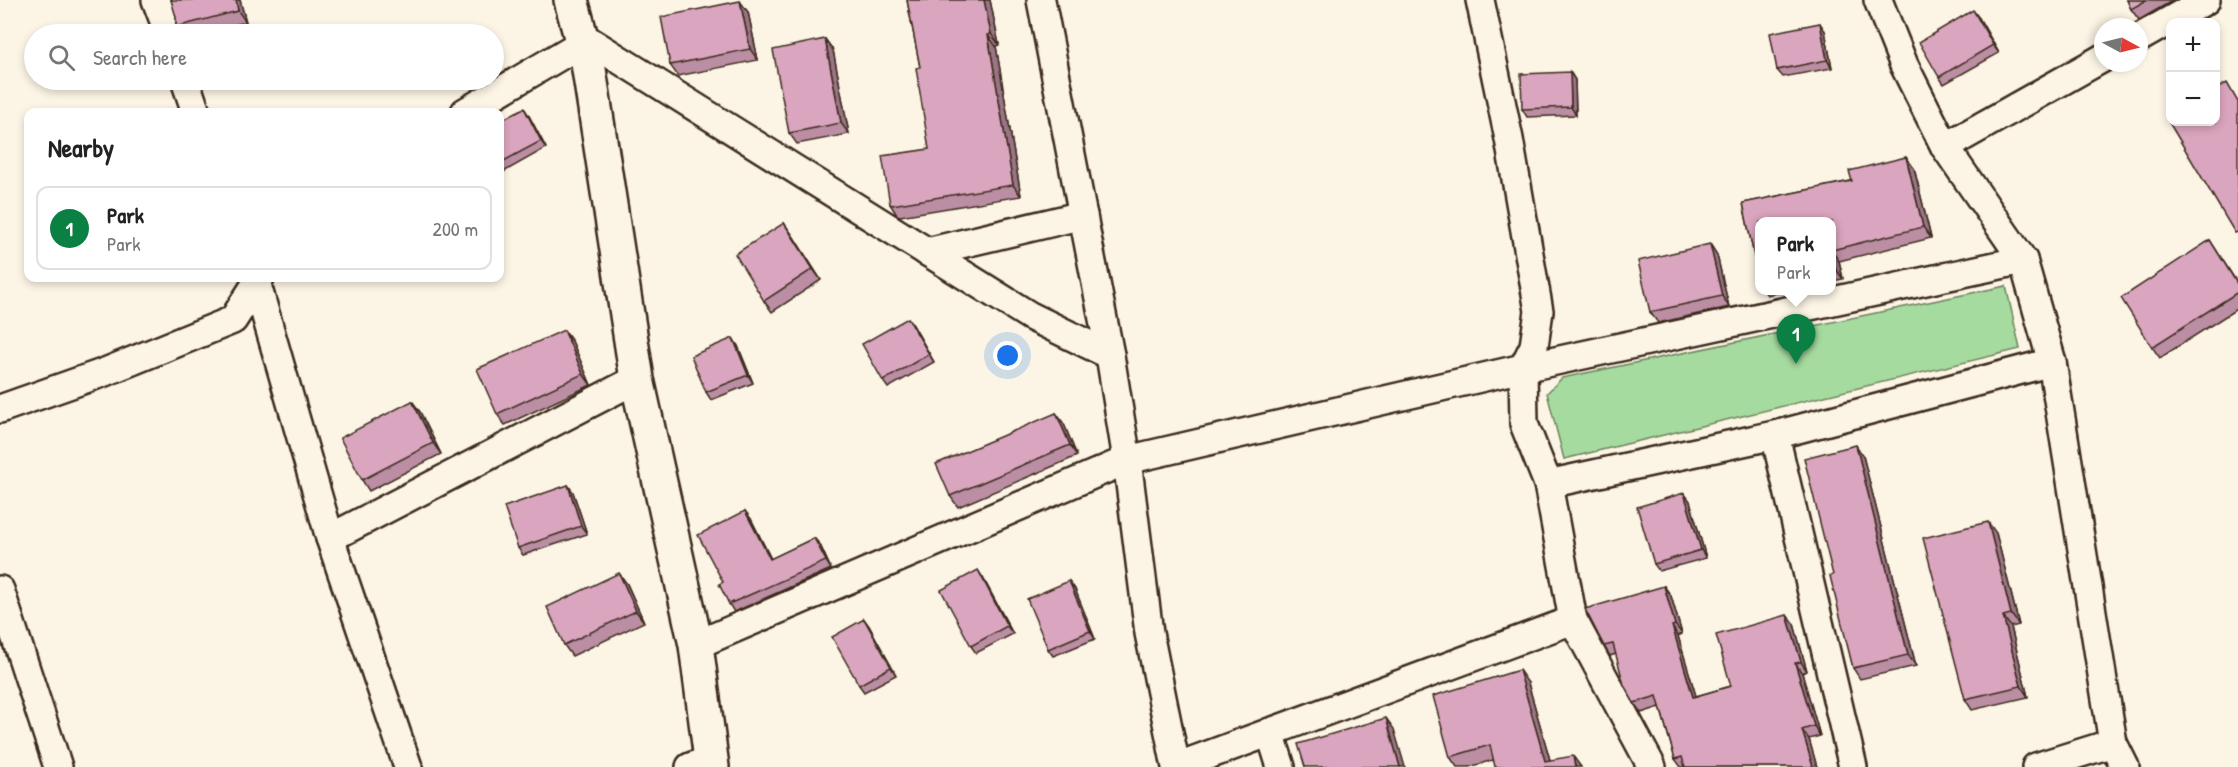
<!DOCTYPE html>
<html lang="en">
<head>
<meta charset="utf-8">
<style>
	:root { --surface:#fff; --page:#f2f2f2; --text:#222; --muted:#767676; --line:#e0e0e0; --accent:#0b8043 }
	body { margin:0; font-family:"Patrick Hand",sans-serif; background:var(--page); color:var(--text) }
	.controls { position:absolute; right:18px; top:18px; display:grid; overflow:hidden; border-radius:12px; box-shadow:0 3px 9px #0003 }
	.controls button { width:54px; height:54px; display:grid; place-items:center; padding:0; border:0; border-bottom:2px solid var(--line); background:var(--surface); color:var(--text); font:30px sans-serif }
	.compass { position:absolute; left:2094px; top:18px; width:54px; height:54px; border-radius:50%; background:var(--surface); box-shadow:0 3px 9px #0003; rotate:97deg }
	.you { position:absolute; left:1008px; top:356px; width:21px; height:21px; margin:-15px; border:4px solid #fff; border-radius:50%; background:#1a73e8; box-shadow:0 0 0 9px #1a73e833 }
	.badge { display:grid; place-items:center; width:39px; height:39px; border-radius:50%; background:var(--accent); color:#fff; font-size:20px; font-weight:700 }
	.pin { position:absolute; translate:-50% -50px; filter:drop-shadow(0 2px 3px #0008) }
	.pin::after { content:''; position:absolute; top:32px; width:21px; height:18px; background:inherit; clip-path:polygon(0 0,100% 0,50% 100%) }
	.popup { position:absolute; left:1755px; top:217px; width:81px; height:78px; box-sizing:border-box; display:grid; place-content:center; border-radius:12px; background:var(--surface); filter:drop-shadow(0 2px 4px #0005); font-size:20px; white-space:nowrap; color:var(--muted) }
	.popup b { font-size:22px; color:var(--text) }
	.popup::after { content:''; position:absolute; left:50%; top:100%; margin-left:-12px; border:12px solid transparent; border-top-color:var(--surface) }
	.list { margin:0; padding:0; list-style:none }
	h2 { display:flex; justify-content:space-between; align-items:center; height:78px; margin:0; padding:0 24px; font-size:26px }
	h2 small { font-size:20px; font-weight:400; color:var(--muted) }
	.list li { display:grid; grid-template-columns:39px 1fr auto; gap:18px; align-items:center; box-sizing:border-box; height:84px; margin:0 12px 12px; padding:0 12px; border:2px solid var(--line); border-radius:12px }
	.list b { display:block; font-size:22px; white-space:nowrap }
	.list p { margin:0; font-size:20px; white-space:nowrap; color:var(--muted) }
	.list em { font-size:20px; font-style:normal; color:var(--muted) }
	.icon { flex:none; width:33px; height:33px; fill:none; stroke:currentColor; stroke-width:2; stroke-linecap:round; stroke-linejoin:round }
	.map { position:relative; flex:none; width:2238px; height:767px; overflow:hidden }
	.search { position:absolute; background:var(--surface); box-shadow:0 3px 9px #0003; left:24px; top:24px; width:480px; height:66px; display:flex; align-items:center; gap:15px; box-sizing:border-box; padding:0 21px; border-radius:33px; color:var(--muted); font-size:22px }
	.panel { position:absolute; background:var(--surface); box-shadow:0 3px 9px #0003; left:24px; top:108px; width:480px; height:174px; border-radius:12px }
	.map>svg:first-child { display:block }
	.green { fill:#a5db9f; stroke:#70825e; stroke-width:1.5 }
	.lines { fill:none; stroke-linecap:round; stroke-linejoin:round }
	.minor-casing { stroke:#3b2a1e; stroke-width:32 }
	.tertiary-casing { stroke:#3b2a1e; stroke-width:38 }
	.minor { stroke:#fcf5e5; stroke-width:27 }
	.tertiary { stroke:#fcf5e5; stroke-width:33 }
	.wall { fill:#bb8ea3; stroke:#3b2a1e; stroke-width:1.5 }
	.shaded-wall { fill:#997485; stroke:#3b2a1e; stroke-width:1.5 }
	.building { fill:#daa5be; stroke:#3b2a1e; stroke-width:1.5 }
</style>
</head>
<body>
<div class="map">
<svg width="2238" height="767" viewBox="0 0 2238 767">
	<rect width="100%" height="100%" fill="#fcf5e5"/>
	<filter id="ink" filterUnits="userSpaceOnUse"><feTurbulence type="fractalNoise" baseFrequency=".0167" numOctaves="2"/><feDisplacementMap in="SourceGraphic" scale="12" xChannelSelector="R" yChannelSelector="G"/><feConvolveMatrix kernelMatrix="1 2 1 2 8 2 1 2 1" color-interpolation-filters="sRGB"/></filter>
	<g filter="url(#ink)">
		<path class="green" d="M2006 286 2020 349 1564 459 1547 393 1562 378Z"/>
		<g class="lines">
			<defs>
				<g id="minor">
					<path d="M156 0 169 34"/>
					<path d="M1041 0 1110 355 1127 460 1149 633 1176 767 1573 620"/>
					<path d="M1480 0 1509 139 1539 311 1534 346 1523 368 1524 424 1548 484 1573 620 1652 767"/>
					<path d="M1878 0 1904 65 1945 147 2023 260 2052 362 2113 743 2125 767"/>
					<path d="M580 35 1030 316 1110 355"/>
					<path d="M2139 38 2206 0"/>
					<path d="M185 80 196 112"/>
					<path d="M465 112 582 43"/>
					<path d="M1945 147 2103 58"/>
					<path d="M927 252 1083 215"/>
					<path d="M255 278 330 538 408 767"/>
					<path d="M0 409 105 372 233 320 260 278"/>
					<path d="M1775 435 1853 767"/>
					<path d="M1548 484 1775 435 2052 362"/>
					<path d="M330 538 637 379"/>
					<path d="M0 590 58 767"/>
					<path d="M696 645 1127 460 1523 368 2023 260"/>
					<path d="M1270 732 1281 767"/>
					<path d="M690 767 711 759"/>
					<path d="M2036 767 2113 743"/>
				</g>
				<path id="tertiary" d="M571 0 588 63 637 379 696 645 712 767"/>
			</defs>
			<use href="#minor" class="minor-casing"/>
			<use href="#tertiary" class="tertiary-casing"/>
			<use href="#minor" class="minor"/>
			<use href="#tertiary" class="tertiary"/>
		</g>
		<g class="wall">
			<path d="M240 0 246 22 197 34H182L176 27V17Z"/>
			<path d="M907 0H990L999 45 996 46 1021 196 900 216 897 215 890 204 929 149 920 67Z"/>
			<path d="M2127 0H2174L2139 20 2131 9Z"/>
			<path d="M748 12 758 60 678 76 670 65Z"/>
			<path d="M1979 18 1999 53 1944 84 1939 77Z"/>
			<path d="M1825 31 1832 68 1783 77 1777 70Z"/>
			<path d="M825 39 833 50 849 134 797 144 789 133Z"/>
			<path d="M1570 72 1575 80 1576 115 1527 117 1522 109Z"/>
			<path d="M524 108 529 116 546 148 500 174V121Z"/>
			<path d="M1914 168 1931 238 1839 261 1843 279 1832 281V222H1760V284L1743 203Z"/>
			<path d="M784 223 821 280 772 312 764 301Z"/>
			<path d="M2210 240 2238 284V308L2160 358 2152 347Z"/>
			<path d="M1710 244 1717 255 1729 307 1658 323 1650 312Z"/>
			<path d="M1764 291H1788L1767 295Z"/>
			<path d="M913 325 934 362 888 388 883 381Z"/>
			<path d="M572 341 591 385 505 425 497 414Z"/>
			<path d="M738 346 753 383 711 400 706 392Z"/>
			<path d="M412 401 420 412 441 454 369 491 362 480Z"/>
			<path d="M1056 413 1064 424 1077 456 958 507 950 496Z"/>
			<path d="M1863 456 1916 666 1860 679 1853 668 1833 575Z"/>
			<path d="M568 485 573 492 587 534 523 555 518 548Z"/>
			<path d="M1684 493 1690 501 1706 558 1659 571 1654 564Z"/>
			<path d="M745 511 751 519 771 559 814 538 820 545 831 569 734 612 729 604 723 582Z"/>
			<path d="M1996 533 2019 625 2011 627 2028 697 1972 710 1965 699Z"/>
			<path d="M983 578 1013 634 976 653 971 646Z"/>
			<path d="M1069 581 1075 589 1095 639 1053 656 1048 649Z"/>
			<path d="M627 584 644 622 572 656 564 645Z"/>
			<path d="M1664 586 1671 596 1682 634 1678 636 1696 696 1731 686 1794 624 1807 671 1802 673 1820 736 1809 739 1817 767H1681L1675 759 1660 707 1641 713 1634 703 1616 654 1610 656 1604 646Z"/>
			<path d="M864 619 869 626 896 675 864 692 859 685Z"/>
			<path d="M1528 683 1550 760 1581 767 1493 760 1469 767H1457L1450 757Z"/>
		</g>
		<g class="shaded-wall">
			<path d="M236 0H240L246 22 238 11Z"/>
			<path d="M984 0H990L999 45 991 34Z"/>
			<path d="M740 1 748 12 758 60 750 49Z"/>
			<path d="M1973 10 1979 18 1999 53 1993 45Z"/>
			<path d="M1820 23 1825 31 1832 68 1827 60Z"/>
			<path d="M988 35 996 46 1021 196 1013 185Z"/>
			<path d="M825 39 833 50 849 134 841 123Z"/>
			<path d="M1570 72 1575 80 1576 115 1571 107Z"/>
			<path d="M524 108 529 116 546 148 541 141Z"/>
			<path d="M1906 157 1914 168 1931 238 1923 227Z"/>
			<path d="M784 223 792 234 821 280 813 269Z"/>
			<path d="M1710 244 1717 255 1729 307 1722 296Z"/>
			<path d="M1832 251 1839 261 1843 279 1835 268Z"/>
			<path d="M908 318 913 325 934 362 929 354Z"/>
			<path d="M564 330 572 341 591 385 583 374Z"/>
			<path d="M733 338 738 346 753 383 748 375Z"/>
			<path d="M412 401 420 412 441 454 433 443Z"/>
			<path d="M1056 413 1064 424 1077 456 1070 445Z"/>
			<path d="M1856 445 1863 456 1916 666 1908 655Z"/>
			<path d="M568 485 573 492 587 534 581 526Z"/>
			<path d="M1684 493 1690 501 1706 558 1701 550Z"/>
			<path d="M745 511 751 519 775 567 770 559Z"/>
			<path d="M1988 522 1996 533 2019 625 2011 614Z"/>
			<path d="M814 538 820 545 831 569 826 561Z"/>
			<path d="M978 570 983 578 1013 634 1007 626Z"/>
			<path d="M619 573 627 584 644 622 636 611Z"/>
			<path d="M1069 581 1075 589 1095 639 1090 631Z"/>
			<path d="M1664 586 1671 596 1682 634 1675 625Z"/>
			<path d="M1787 615 1794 624 1807 671 1801 662Z"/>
			<path d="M2003 616 2011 627 2028 697 2021 686Z"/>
			<path d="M864 619 869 626 896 675 891 667Z"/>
			<path d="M1672 626 1678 636 1699 706 1693 697Z"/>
			<path d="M1795 663 1802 673 1820 736 1814 726Z"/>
			<path d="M1519 670 1528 683 1552 767 1545 761Z"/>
			<path d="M1386 718 1394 729 1405 767H1400Z"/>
			<path d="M1802 730 1809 739 1817 767H1813Z"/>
			<path d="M1573 756 1581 767H1575Z"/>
		</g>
		<g class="building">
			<path d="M171 0H236L238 11 176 27V17Z"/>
			<path d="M907 0H984L991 34 988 35 1013 185 892 205 890 204 882 156 929 149 916 68 920 67Z"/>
			<path d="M2127 0H2147L2131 9Z"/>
			<path d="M740 1 750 49 670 65 661 17Z"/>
			<path d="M1973 10 1993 45 1939 77 1919 42Z"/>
			<path d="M1820 23 1827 60 1777 70 1770 33Z"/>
			<path d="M825 39 841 123 789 133 773 50Z"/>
			<path d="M1570 72 1571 107 1522 109 1521 74Z"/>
			<path d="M2227 83 2238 102V232L2235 233 2167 119 2170 116V122H2216V89Z"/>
			<path d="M524 108 541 141 500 163V121Z"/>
			<path d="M1906 157 1923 227 1832 250V222H1760V284L1743 203 1852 181 1849 171Z"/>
			<path d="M784 223 813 269 764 301 735 254Z"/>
			<path d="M2210 240 2238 285V292L2152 347 2121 298Z"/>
			<path d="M1710 244 1722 296 1650 312 1638 261Z"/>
			<path d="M1832 254 1835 268 1832 269Z"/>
			<path d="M908 318 929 354 883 381 862 344Z"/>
			<path d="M564 330 583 374 497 414 477 369Z"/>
			<path d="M733 338 748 375 706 392 691 356Z"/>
			<path d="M412 401 433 443 362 480 340 438Z"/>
			<path d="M1056 413 1070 445 950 496 936 464Z"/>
			<path d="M1856 445 1908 655 1853 668 1830 576 1833 575 1804 458Z"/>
			<path d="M568 485 581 526 518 548 504 507Z"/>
			<path d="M1684 493 1701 550 1654 564 1637 507Z"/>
			<path d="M745 511 770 559 814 538 826 561 729 604 719 584 723 582 698 535Z"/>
			<path d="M1988 522 2011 614 2003 616 2021 686 1965 699 1923 538Z"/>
			<path d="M978 570 1007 626 971 646 941 590Z"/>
			<path d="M619 573 636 611 564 645 547 607Z"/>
			<path d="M1069 581 1090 631 1048 649 1027 599Z"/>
			<path d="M1664 586 1675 625 1672 626 1693 697 1731 686 1716 635 1787 615 1801 662 1795 663 1814 726 1802 730 1813 767H1685L1682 757 1675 759 1657 696 1634 703 1624 685 1613 644 1604 646 1585 609Z"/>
			<path d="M864 619 891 667 859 685 832 637Z"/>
			<path d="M1519 670 1545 761 1573 756 1575 767H1495L1490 745 1450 757 1433 696Z"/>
			<path d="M1386 718 1400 767H1305L1298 744Z"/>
		</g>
	</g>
</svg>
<div class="controls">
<button>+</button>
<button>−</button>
</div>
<svg class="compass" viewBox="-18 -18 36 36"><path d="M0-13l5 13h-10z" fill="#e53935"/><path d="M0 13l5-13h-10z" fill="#767676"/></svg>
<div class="you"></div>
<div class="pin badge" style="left:1796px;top:364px">1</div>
<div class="popup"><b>Park</b>Park</div>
<div class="search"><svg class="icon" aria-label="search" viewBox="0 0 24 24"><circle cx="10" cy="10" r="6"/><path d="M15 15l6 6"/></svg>Search here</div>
<section class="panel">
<h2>Nearby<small></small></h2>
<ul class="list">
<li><span class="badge">1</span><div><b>Park</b><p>Park</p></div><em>200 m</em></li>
</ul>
</section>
</div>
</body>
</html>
